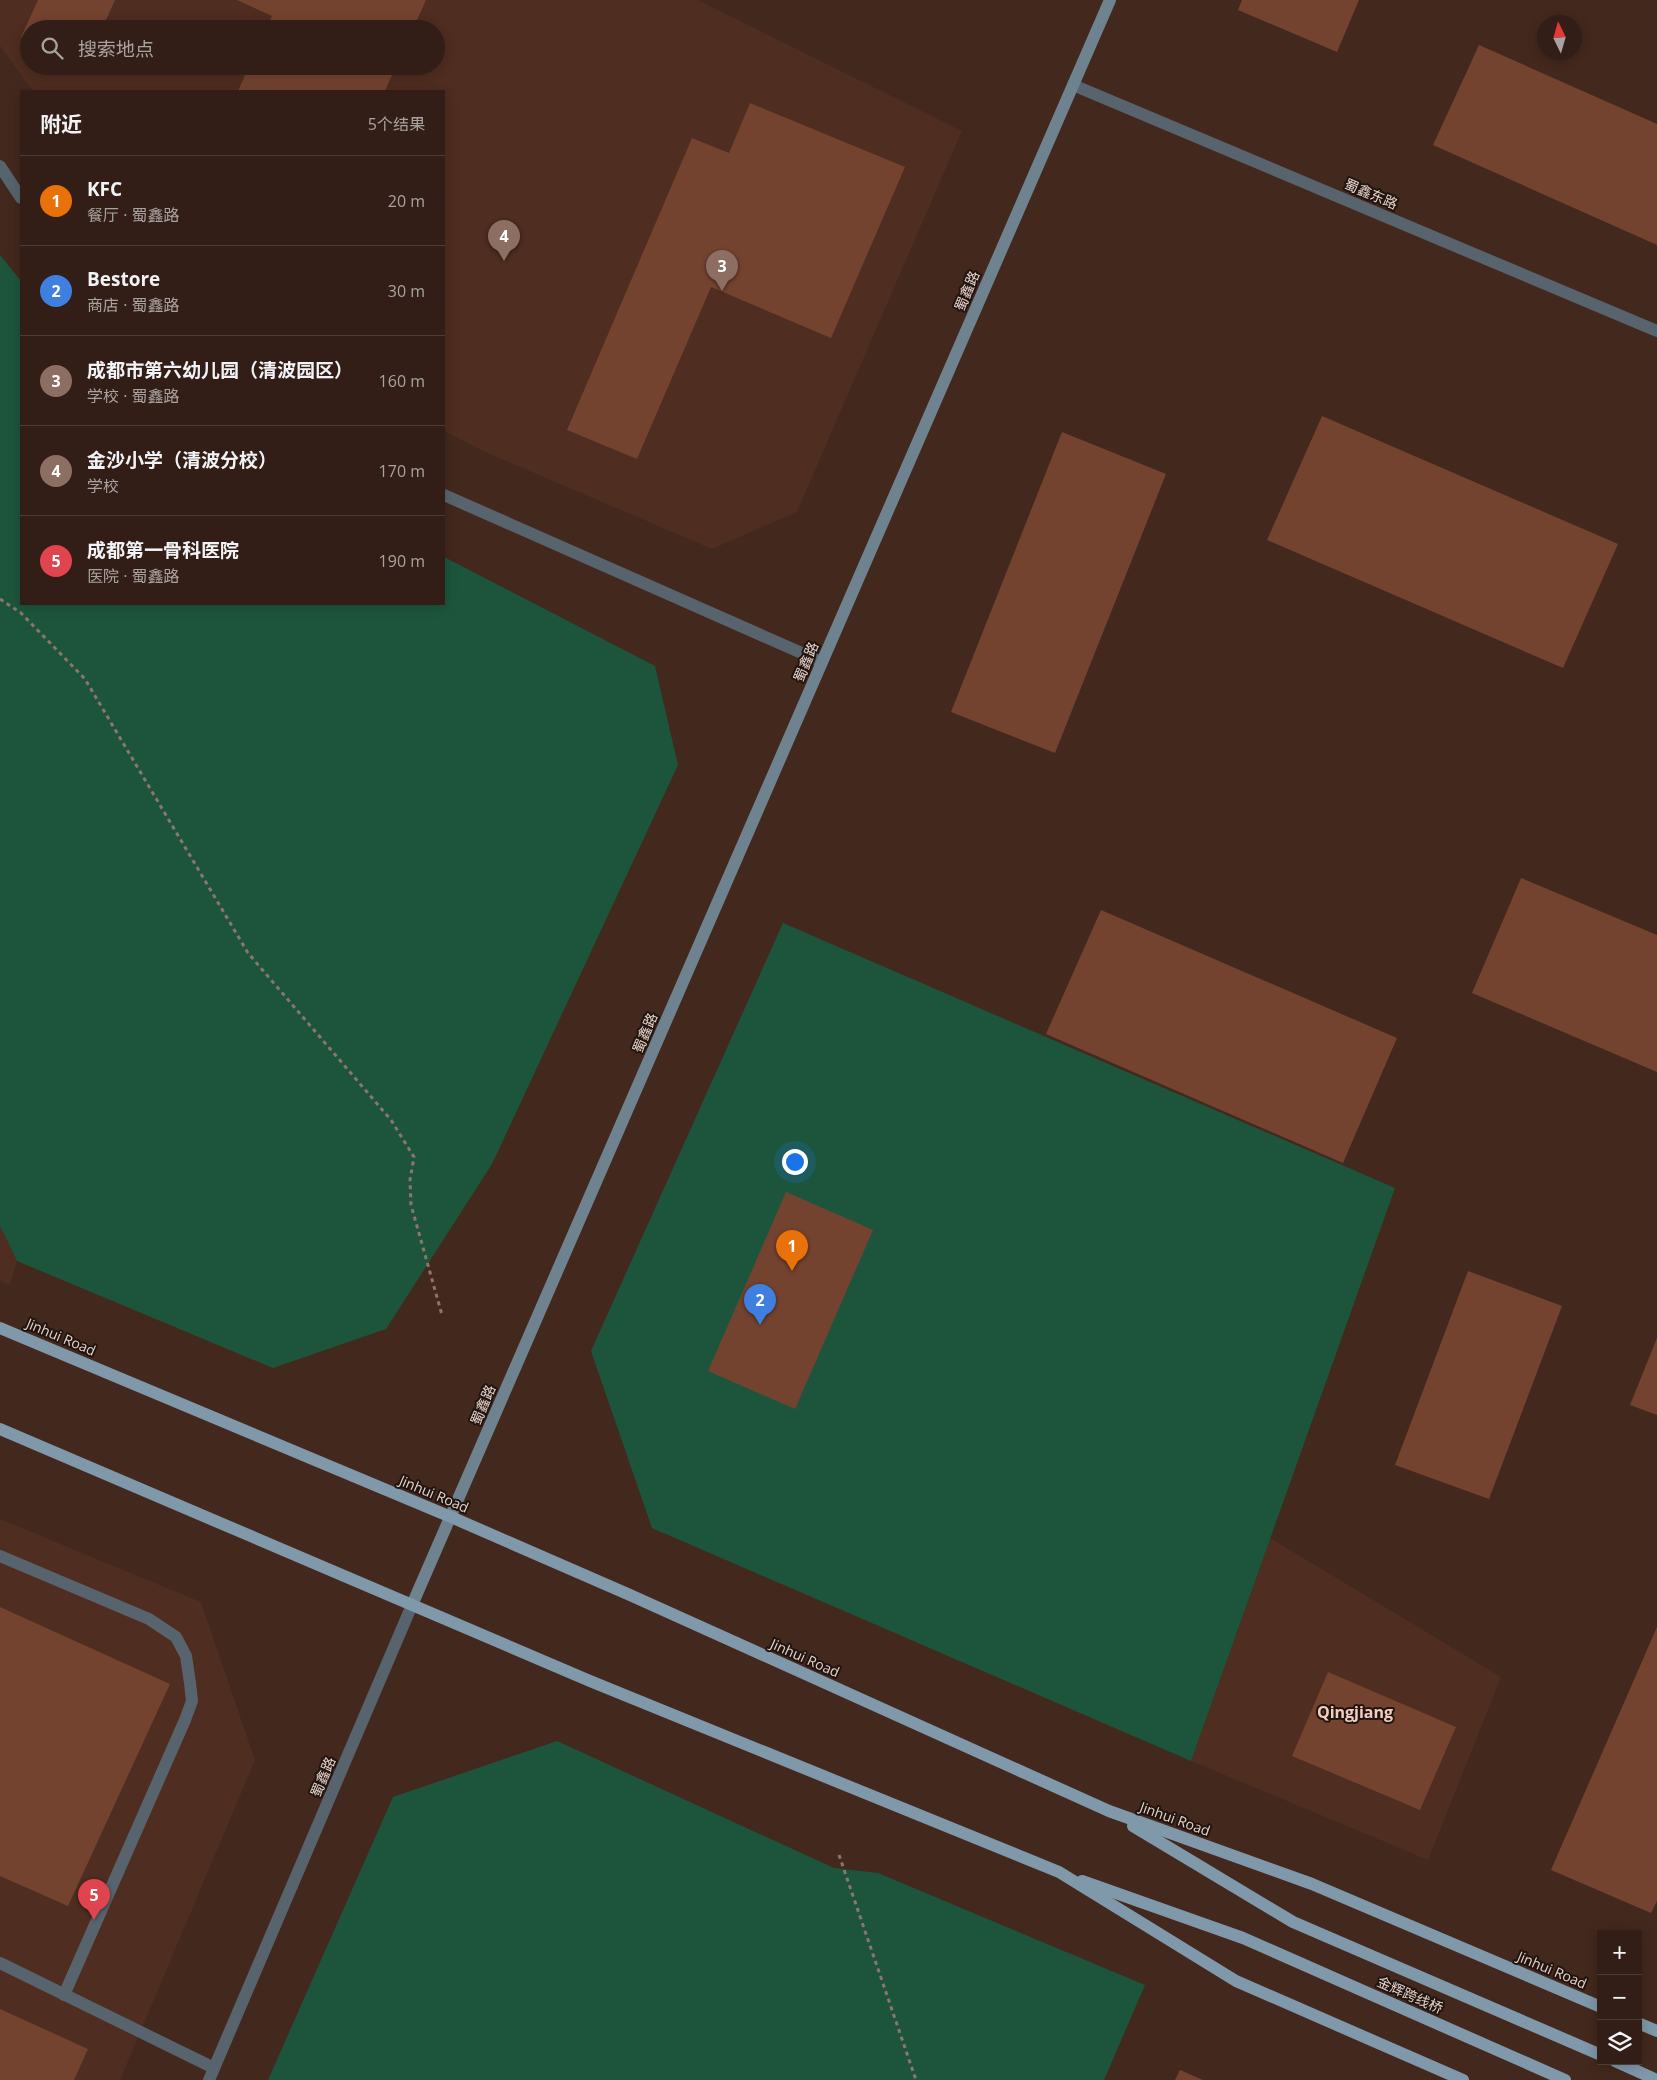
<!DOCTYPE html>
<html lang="zh">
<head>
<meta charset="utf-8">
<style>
	:root { --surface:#321e16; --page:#3a271f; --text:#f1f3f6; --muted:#a8a2a1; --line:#4d3c35; --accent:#57d671 }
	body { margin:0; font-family:"Open Sans","Noto Sans SC",sans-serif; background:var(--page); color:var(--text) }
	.controls { position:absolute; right:15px; bottom:15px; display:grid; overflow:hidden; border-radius:0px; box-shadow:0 2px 12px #0003 }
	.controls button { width:45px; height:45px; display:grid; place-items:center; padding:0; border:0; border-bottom:1px solid var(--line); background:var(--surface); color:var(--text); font:25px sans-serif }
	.compass { position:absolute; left:1537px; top:15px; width:45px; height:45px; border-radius:50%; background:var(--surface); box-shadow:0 2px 12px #0003; rotate:355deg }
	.you { position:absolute; left:794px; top:1161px; width:18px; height:18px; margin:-12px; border:4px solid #fff; border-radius:50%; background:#1a73e8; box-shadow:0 0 0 8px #1a73e833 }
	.badge { display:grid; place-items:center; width:32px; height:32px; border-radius:50%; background:var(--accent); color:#fff; font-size:16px; font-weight:700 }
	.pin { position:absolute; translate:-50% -41px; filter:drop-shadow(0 1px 2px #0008) }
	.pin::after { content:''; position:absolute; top:26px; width:18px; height:15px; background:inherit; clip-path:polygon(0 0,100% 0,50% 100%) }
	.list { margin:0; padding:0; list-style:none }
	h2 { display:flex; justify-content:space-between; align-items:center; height:65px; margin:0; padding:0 20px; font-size:21px }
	h2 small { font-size:16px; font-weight:400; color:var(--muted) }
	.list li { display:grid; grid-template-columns:32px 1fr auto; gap:15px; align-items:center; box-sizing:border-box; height:90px; padding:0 20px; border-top:1px solid var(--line) }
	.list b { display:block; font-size:19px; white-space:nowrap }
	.list p { margin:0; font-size:16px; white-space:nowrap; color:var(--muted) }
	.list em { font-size:16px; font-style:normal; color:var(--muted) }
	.icon { flex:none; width:28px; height:28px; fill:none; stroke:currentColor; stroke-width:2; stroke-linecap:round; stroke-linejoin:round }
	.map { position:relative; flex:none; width:1657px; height:2080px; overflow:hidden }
	.search { position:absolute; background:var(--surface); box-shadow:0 2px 12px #0003; left:20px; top:20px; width:425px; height:55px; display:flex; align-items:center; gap:12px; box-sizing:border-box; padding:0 18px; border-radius:28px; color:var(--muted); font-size:19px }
	.panel { position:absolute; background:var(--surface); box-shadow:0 2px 12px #0003; left:20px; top:90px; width:425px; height:515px; border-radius:0px }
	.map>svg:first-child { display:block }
	.built { fill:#4f2d20; fill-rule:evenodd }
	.green { fill:#1d553c }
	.building { fill:#744330 }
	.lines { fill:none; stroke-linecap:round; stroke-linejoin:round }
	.path { stroke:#8d756d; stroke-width:3; stroke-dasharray:4 4; stroke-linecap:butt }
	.lane { stroke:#58646d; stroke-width:12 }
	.street { stroke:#58646d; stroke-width:12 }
	.secondary { stroke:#6f828f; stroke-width:12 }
	.primary { stroke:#7f98aa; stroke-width:12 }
	.labels { text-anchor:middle; stroke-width:4; stroke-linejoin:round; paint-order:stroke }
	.street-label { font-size:14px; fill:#e5d2cc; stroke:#21140f }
	.quarter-label { font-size:16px; font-weight:bold; fill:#f2cec1; stroke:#21140f }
</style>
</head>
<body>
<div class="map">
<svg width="1657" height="2080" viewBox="0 0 1657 2080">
	<rect width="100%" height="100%" fill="#43281d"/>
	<g class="built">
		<path d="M0 0H698L962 131 797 512 712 549 483 451 444 431V91H33L0 46ZM29 29H436V66H29Z"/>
		<path d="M0 1226 17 1261 10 1285 0 1280Z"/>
		<path d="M0 1519 201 1602 255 1760 120 2080H0Z"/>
		<path d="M1270 1538 1501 1677 1428 1860 1191 1761Z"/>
	</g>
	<g class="green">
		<path d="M0 255 21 281V604H444V557L655 666 678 765 492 1164 386 1329 273 1368 17 1261 0 1226Z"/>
		<path d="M783 923 1395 1188 1191 1761 652 1528 591 1351Z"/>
		<path d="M557 1741 834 1868 878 1873 1145 1985 1104 2080H268L393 1797Z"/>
	</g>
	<g class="building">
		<path d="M38 0H115L102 29H29V41L21 37Z"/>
		<path d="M237 0H426L413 29H266L272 16Z"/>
		<path d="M1242 0H1359L1337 52 1238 10Z"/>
		<path d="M1479 45 1657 124V245L1433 145Z"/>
		<path d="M249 66H396L385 91H238Z"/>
		<path d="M750 103 905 167 831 338 711 287 637 459 567 430 692 138 729 153Z"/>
		<path d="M1322 416 1618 544 1563 668 1267 540Z"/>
		<path d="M1062 432 1166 474 1055 753 951 712Z"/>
		<path d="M1521 878 1657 935V1072L1472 993Z"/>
		<path d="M1101 910 1397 1038 1343 1163 1046 1034Z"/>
		<path d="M786 1192 873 1230 795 1409 708 1371Z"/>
		<path d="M1468 1271 1562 1306 1489 1499 1395 1465Z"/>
		<path d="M1657 1338V1415L1630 1405Z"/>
		<path d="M0 1607 170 1684 68 1906 0 1876Z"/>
		<path d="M1657 1627V1901L1651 1913 1551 1870Z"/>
		<path d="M1328 1672 1456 1727 1420 1810 1292 1756Z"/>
		<path d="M0 2009 88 2049 74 2080H0Z"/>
		<path d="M1180 2070 1203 2080H1175Z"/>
	</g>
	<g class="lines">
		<g class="path">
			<path d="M0 599 21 613 85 679 248 953 391 1120 414 1157 410 1180 411 1205 442 1315"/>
			<path d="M839 1855 916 2080"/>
		</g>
		<g class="lane">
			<path d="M0 1556 149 1619 176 1637 186 1656 190 1683 192 1701 185 1720 64 1995"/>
			<path d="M0 1963 214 2068"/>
		</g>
		<g class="street">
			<path d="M1073 85 1657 331"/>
			<path d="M0 166 21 198"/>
			<path d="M444 495 822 662"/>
			<path d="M209 2080 412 1605"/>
		</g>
		<path class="secondary" d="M412 1605 1110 0"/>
		<g class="primary">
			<path d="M0 1328 451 1517 630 1595 1109 1811 1312 1884 1601 2007"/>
			<path d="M0 1429 590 1681 1059 1872 1236 1981 1463 2080"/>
			<path d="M1133 1826 1293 1922 1601 2055"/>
			<path d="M1082 1881 1243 1938 1565 2080"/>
			<path d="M1638 2023 1657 2031"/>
			<path d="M1615 2061 1657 2080"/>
		</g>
	</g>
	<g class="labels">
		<g class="street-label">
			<text transform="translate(1371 194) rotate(23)" y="5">蜀鑫东路</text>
			<text transform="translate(967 291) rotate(-67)" y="5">蜀鑫路</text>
			<text transform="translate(806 662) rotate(-67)" y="5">蜀鑫路</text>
			<text transform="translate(645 1033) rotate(-67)" y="5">蜀鑫路</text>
			<text transform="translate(61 1337) rotate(23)" y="5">Jinhui Road</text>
			<text transform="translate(483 1405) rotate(-67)" y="5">蜀鑫路</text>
			<text transform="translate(434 1494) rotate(23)" y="5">Jinhui Road</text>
			<text transform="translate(805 1658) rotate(24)" y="5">Jinhui Road</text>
			<text transform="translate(323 1777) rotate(-67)" y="5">蜀鑫路</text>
			<text transform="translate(1175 1819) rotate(20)" y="5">Jinhui Road</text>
			<text transform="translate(1552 1970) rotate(23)" y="5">Jinhui Road</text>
			<text transform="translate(1410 1995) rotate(24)" y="5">金辉跨线桥</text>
		</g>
		<g class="quarter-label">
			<text x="1355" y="1718">Qingjiang</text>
		</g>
	</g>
</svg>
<div class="controls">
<button>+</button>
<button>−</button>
<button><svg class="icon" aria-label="layers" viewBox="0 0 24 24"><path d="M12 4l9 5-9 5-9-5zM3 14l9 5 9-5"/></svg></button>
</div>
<svg class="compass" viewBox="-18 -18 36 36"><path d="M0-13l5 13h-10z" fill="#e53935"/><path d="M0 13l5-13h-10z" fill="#a8a2a1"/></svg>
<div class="you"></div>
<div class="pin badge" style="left:792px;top:1271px;background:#e8710a">1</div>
<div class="pin badge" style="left:760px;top:1325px;background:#3f7fe0">2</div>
<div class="pin badge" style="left:722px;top:291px;background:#8d6e63">3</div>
<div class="pin badge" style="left:504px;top:261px;background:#8d6e63">4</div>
<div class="pin badge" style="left:94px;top:1920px;background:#e0444e">5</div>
<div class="search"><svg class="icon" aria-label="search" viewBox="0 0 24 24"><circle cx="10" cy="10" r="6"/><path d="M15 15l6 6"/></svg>搜索地点</div>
<section class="panel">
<h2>附近<small>5个结果</small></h2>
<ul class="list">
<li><span class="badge" style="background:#e8710a">1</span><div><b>KFC</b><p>餐厅 · 蜀鑫路</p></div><em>20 m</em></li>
<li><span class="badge" style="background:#3f7fe0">2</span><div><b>Bestore</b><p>商店 · 蜀鑫路</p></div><em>30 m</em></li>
<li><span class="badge" style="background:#8d6e63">3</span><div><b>成都市第六幼儿园（清波园区）</b><p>学校 · 蜀鑫路</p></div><em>160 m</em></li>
<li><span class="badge" style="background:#8d6e63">4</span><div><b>金沙小学（清波分校）</b><p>学校</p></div><em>170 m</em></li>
<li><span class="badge" style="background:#e0444e">5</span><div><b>成都第一骨科医院</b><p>医院 · 蜀鑫路</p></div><em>190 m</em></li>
</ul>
</section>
</div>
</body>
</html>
